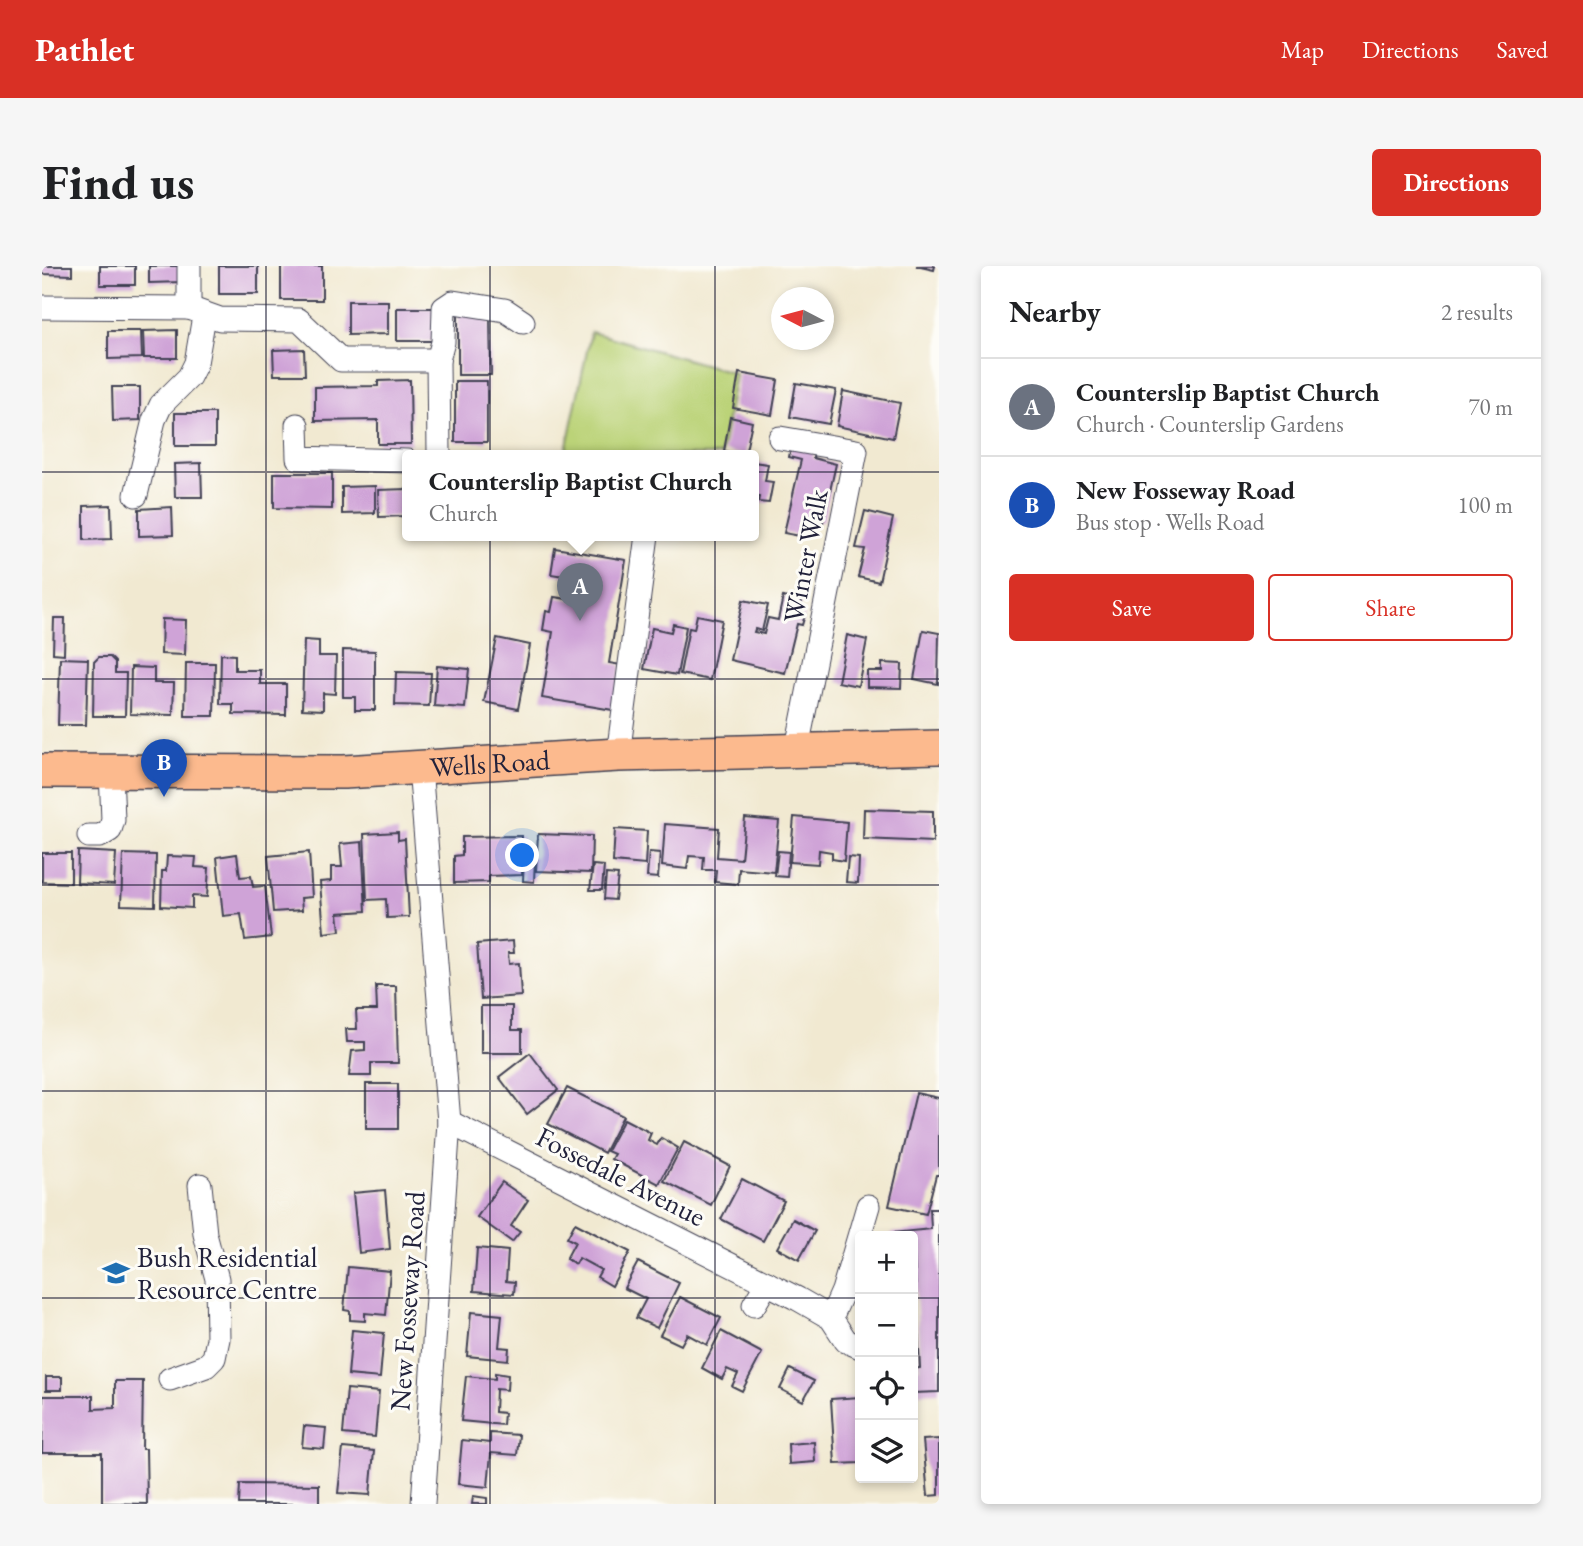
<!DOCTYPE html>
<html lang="en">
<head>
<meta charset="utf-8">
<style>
	:root { --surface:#fff; --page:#f6f6f6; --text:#202124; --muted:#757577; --line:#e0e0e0; --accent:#d93025 }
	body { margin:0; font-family:"EB Garamond",serif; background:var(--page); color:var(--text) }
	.controls { position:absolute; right:21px; bottom:21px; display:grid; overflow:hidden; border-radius:7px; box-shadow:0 4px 10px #0003 }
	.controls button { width:63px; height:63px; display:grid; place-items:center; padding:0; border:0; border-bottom:2px solid var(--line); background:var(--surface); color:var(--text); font:35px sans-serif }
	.compass { position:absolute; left:729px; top:21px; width:63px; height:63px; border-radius:50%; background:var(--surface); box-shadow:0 4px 10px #0003; rotate:276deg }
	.you { position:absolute; left:481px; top:590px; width:24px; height:24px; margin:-18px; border:5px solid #fff; border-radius:50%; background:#1a73e8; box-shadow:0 0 0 10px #1a73e833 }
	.badge { display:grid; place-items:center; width:46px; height:46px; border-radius:50%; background:var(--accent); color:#fff; font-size:23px; font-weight:700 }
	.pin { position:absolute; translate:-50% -58px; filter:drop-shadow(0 2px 4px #0008) }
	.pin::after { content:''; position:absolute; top:37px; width:24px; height:21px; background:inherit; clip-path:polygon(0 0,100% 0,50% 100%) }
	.popup { position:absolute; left:360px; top:184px; width:357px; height:91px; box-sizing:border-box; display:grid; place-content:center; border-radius:7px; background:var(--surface); filter:drop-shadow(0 2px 5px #0005); font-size:23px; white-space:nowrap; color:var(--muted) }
	.popup b { font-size:26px; color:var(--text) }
	.popup::after { content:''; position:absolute; left:50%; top:100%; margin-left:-14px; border:14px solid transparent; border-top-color:var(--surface) }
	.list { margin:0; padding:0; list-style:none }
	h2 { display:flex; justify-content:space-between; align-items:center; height:91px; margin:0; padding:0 28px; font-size:30px }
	h2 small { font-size:23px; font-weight:400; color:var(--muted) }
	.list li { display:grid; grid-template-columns:46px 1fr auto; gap:21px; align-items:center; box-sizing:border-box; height:98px; padding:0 28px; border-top:2px solid var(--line) }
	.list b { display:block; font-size:26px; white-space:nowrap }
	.list p { margin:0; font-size:23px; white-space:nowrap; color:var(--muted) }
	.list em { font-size:23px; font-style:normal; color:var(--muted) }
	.actions { display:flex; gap:14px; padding:21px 28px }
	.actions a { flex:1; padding:16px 0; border:2px solid var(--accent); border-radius:7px; text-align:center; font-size:24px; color:var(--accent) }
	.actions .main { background:var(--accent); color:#fff }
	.icon { flex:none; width:38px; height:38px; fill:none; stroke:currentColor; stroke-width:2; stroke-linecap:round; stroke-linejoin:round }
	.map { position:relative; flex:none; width:897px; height:1238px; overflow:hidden; border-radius:7px }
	header { display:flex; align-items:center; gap:42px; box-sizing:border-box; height:98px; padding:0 35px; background:var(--accent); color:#fff }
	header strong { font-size:33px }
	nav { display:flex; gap:38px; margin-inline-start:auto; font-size:24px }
	.intro { display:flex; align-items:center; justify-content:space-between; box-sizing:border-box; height:168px; padding:0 42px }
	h1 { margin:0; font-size:49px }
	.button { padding:18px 32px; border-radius:7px; background:var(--accent); color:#fff; font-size:24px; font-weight:700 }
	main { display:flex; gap:42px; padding:0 42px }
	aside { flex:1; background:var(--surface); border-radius:7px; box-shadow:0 4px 10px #0003 }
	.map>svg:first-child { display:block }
	.green { fill:#bbd378; stroke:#6e7a5a; stroke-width:2 }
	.building { fill:#cfa3d7 }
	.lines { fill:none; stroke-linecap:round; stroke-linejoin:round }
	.minor-casing { stroke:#414052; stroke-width:25 }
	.highway-casing { stroke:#414052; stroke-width:36 }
	.minor { stroke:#fff; stroke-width:23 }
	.highway { stroke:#fcba8e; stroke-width:33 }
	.grid { fill:none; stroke:#22223b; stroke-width:2; stroke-opacity:0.55 }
	.labels { text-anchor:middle; stroke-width:6; stroke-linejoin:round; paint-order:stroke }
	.street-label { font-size:28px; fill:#22223b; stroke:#fdfcf7 }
	.poi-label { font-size:28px; fill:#22223b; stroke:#fdfcf7; text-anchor:start }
</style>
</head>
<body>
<header>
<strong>Pathlet</strong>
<nav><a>Map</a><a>Directions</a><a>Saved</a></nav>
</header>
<div class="intro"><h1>Find us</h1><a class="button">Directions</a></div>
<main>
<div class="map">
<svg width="897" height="1238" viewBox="0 0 897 1238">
	<rect width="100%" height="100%" fill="#fdfcf7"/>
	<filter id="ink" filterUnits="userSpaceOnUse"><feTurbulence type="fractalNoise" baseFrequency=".0143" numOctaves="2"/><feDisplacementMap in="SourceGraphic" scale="14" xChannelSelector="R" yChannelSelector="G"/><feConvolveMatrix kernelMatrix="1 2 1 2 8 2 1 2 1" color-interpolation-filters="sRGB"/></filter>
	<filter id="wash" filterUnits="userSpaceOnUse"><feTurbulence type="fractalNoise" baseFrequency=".00686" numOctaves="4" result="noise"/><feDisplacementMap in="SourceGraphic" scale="28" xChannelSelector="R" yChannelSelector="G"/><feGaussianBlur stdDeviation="1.57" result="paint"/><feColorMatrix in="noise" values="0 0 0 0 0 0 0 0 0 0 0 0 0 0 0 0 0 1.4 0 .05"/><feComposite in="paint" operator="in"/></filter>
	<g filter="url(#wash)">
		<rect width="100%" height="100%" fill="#f1e9d1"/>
		<path class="green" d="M549 66 693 107 679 189H523Z"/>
		<g id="blocks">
			<g class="building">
				<path d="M0 0H30V9L0 8Z"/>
				<rect x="58" y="0" width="35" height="19"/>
				<path d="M107 0H141V16L107 17Z"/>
				<rect x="177" y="0" width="39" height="28"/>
				<rect x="239" y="0" width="41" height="34"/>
				<path d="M874 0H893L892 4Z"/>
				<path d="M306 35H346V68L306 69Z"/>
				<rect x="355" y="42" width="40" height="33"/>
				<path d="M416 48H448L449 109H416Z"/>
				<path d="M135 64V92H102L101 65Z"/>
				<path d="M66 65H99L100 92 66 93Z"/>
				<path d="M262 83 263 109H232L231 84Z"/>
				<path d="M697 107 736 114 730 149 691 142Z"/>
				<path d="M368 114 369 178H336V154L273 155V121L336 120V115Z"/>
				<rect x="413" y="115" width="32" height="61"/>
				<path d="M754 117 794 124 787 158 748 151Z"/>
				<path d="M70 121H98V154L71 155Z"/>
				<path d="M801 125 858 137 851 172 795 160Z"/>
				<rect x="133" y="147" width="40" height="33"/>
				<path d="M688 151 710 156 703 189 682 185Z"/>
				<path d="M750 176 773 181 771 192 794 198 781 256 763 253 758 270 742 267 759 194 747 191Z"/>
				<path d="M711 196 726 198 723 215 731 216 727 237 716 236 717 231 711 230Z"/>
				<path d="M159 197 160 231H133L132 198Z"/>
				<path d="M232 207H290V243L232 242Z"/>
				<path d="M333 220V247L300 248V221Z"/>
				<path d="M365 223V250L337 251 336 224Z"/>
				<path d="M69 239 70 273 42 274V240Z"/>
				<path d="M130 241 131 269 97 270V243Z"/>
				<path d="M823 245 851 252 837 316 816 311 823 283 814 282Z"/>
				<path d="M513 282 584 294 567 397 579 399 571 444 500 432 511 366 501 364 504 345 509 346 512 331 538 335 541 313 509 308Z"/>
				<path d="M741 331 760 335 757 347 763 349 760 359 755 358 743 407 688 394 701 334 726 339 720 365 713 363 712 366 722 368 726 352 736 354Z"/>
				<path d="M655 349 680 354 668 414 638 408 647 362 652 363Z"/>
				<path d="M12 352H23L22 388 11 387Z"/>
				<path d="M120 353 144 354 143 389 119 388Z"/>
				<path d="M631 358 644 361 635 409 602 403 610 362 629 366Z"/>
				<path d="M881 364 897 367 896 418 872 413Z"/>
				<path d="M805 369 825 374 816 420 796 416Z"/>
				<path d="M455 372 488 379 476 443 442 436Z"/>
				<path d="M262 374 277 375V390H294L293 428 281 427V444L260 443Z"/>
				<path d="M301 384 333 385V444H313V431H301Z"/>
				<path d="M179 388 193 389V404H218V418H244V449L191 448V438H178Z"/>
				<path d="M57 391H68L73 396V407H84L83 450H51L52 396Z"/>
				<path d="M18 392 46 393 44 459H16Z"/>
				<path d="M144 397H173L172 450H143Z"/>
				<path d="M840 397 860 398 859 422 825 421V405H840Z"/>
				<path d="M395 400 427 403 423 442 392 440Z"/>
				<path d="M89 401 112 402V417H132L131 449 88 448Z"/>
				<path d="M354 406 389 407 387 440 353 439Z"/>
				<path d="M822 543 891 545V576L821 573Z"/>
				<path d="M752 551 805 556 802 595 790 593V586L777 584 776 598 748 596Z"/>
				<path d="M703 552 737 555 732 606 697 603 696 618 673 616 674 604H661L662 591 647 590 645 603 620 600 623 558 677 562 675 591 699 593Z"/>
				<path d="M573 563 605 565 603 599 571 596Z"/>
				<path d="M356 566V574L363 573 367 651 345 652 344 633 325 634 322 568Z"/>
				<path d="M496 568 550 570 549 607 494 605Z"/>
				<path d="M480 570V609L447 610V616L412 617V590L420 589V571Z"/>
				<path d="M320 576 324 645 296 647 298 665 282 667 278 616 289 615V601H300L298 578Z"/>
				<path d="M36 585 74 587 72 619 35 617Z"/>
				<path d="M736 585 747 586 745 611 733 610Z"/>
				<path d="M267 586 270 631 259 632 260 644 231 646 226 590Z"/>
				<path d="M607 586 618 587 616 612 605 611Z"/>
				<path d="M0 587H29V617L0 616Z"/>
				<path d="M81 588 114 589 113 640 79 639Z"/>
				<path d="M195 588 198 611 209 610 211 621 223 620 229 671 203 674 199 648 181 650 175 591Z"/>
				<path d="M125 590 154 591 153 601 167 602 165 631 150 630V642L119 640 120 605H124Z"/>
				<path d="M482 591H493L492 616 481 615Z"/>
				<path d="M806 591 817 592 816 617 804 616Z"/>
				<path d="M551 599 562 600 560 624H548Z"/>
				<path d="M564 608 576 609 573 634 562 633Z"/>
				<path d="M471 675 472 687H466L467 698 477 697 479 730 439 733 435 678Z"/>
				<path d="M334 720H354L356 797H329V810H307L310 785 323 784V776H305L304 763H315L314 744H335Z"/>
				<path d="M439 740H470V764H480V787H439Z"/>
				<path d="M488 787 516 824 485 848 457 811Z"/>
				<rect x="324" y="818" width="32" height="45"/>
				<path d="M525 822 581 850 562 887 506 858Z"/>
				<path d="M874 827 897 832V909H894L884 948 847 940Z"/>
				<path d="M582 853 609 867 606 874 615 879 619 872 636 882 617 918 569 893 572 888 565 885Z"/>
				<path d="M642 876 688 900 669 939 622 915Z"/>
				<path d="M700 913 742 935 721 975 679 953Z"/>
				<path d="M460 916 486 934 469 960 478 966 470 976 435 951Z"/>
				<path d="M343 924 348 983 317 987 311 927Z"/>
				<path d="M888 943H897V1126L871 1127V1103L878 1102 871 970H850L849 967 889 963Z"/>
				<path d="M751 953 773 965 757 994 735 982Z"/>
				<path d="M533 957 588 986 570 1020 555 1011 559 1004 537 992 534 998 524 993 533 976 525 972Z"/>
				<path d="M435 982 466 985 464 1015 473 1016 472 1028 432 1025Z"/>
				<path d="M596 996 637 1017 615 1062 594 1052 604 1033 582 1022Z"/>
				<path d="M306 1001 348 1005 344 1049 323 1047V1055L308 1054V1045L302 1044Z"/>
				<path d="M638 1031 679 1052 665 1079 645 1068 639 1079 618 1069Z"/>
				<path d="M429 1046 460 1049 457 1081 467 1082 466 1094 425 1090Z"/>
				<path d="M310 1064 342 1067 338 1112 306 1109Z"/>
				<path d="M679 1065 720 1087 700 1125 690 1120 696 1108 685 1103 680 1113 660 1102Z"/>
				<path d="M748 1103 772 1115 761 1135 738 1123Z"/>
				<path d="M453 1107 466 1109 465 1124 454 1123 453 1146 462 1147 461 1159 419 1155 424 1110 453 1113Z"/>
				<rect x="4" y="1111" width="16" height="13"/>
				<path d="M73 1115H101L100 1183H104L105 1238 60 1237V1187H0L1 1130H51V1143L73 1142Z"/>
				<path d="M305 1123 337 1126 333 1171 301 1168Z"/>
				<path d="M818 1131V1197L793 1198 789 1133Z"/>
				<path d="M262 1160 284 1162 282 1183 260 1181Z"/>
				<path d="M448 1167 477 1169 475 1189 449 1187 446 1221 416 1218 420 1174 448 1177Z"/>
				<path d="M897 1173V1229L886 1230 881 1174Z"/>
				<path d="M772 1176 773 1196 747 1198 746 1178Z"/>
				<path d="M301 1182 332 1185 328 1229 296 1227Z"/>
				<path d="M198 1218 277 1219V1238H197Z"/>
				<path d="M431 1230 445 1232V1238H430Z"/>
			</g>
		</g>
	</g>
	<g filter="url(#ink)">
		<use href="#blocks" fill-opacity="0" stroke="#414052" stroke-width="2"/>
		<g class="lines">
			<defs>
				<g id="minor">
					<path d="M147 0V42"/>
					<path d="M0 41 147 42 178 53 257 54 299 94H396L397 189"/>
					<path d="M396 94 401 76 402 42 411 36 463 44 481 56"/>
					<path d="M255 159 256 192 365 195"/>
					<path d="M738 172 814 185 755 482"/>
					<path d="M94 229 112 154 119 139 147 111 154 97 162 50"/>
					<path d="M576 489 605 269"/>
					<path d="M378 501 407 856 381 1238"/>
					<path d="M47 570H58L68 564 71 554 69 506"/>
					<path d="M407 856 756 1033 789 1052 804 1075 818 1081"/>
					<path d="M712 1039 725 1017"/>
					<path d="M789 1052 801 1025 826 940"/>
					<path d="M128 1113 164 1100 172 1092 176 1073 175 1013 163 968 158 919"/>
				</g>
				<g id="highway">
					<path id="s1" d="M0 505 302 506 576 489 897 481"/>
				</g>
			</defs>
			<use href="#minor" class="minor-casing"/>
			<use href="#highway" class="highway-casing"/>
			<use href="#minor" class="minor"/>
			<use href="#highway" class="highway"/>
		</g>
	</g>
	<path class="grid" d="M224 0V1238M448 0V1238M673 0V1238M0 206H897M0 413H897M0 619H897M0 825H897M0 1032H818M871 1032H897"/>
	<defs>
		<symbol id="school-bare" viewBox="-9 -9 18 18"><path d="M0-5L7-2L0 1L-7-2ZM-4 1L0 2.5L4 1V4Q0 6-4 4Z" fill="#1f6fb2" stroke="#fdfcf7" stroke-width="2.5" paint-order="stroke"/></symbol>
	</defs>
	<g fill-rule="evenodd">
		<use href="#school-bare" x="55" y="988" width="38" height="38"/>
	</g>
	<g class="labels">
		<g class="street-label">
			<text transform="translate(763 290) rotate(-79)" y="10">Winter Walk</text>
			<text dy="10" stroke="none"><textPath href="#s1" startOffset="448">Wells Road</textPath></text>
			<text transform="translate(579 910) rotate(27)" y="10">Fossedale Avenue</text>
			<text transform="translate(365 1035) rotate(-86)" y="10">New Fosseway Road</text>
		</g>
		<g class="poi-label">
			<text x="95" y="1001">Bush Residential<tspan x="95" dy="32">Resource Centre</tspan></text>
		</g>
	</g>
</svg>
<div class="controls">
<button>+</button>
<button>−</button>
<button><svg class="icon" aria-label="locate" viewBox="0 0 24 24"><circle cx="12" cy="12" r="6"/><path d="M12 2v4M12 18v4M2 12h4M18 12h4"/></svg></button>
<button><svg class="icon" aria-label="layers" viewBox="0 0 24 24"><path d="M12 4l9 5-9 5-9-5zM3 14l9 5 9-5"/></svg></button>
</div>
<svg class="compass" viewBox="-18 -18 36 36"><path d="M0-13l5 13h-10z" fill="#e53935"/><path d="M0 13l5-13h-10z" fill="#757577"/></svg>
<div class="you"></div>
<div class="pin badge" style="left:538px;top:355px;background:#6b7280">A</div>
<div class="popup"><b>Counterslip Baptist Church</b>Church</div>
<div class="pin badge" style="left:122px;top:531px;background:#1a4fb4">B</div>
</div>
<aside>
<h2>Nearby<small>2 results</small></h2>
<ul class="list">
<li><span class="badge" style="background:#6b7280">A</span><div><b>Counterslip Baptist Church</b><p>Church · Counterslip Gardens</p></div><em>70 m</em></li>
<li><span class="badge" style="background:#1a4fb4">B</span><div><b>New Fosseway Road</b><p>Bus stop · Wells Road</p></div><em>100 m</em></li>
</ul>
<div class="actions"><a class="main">Save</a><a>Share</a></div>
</aside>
</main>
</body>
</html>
